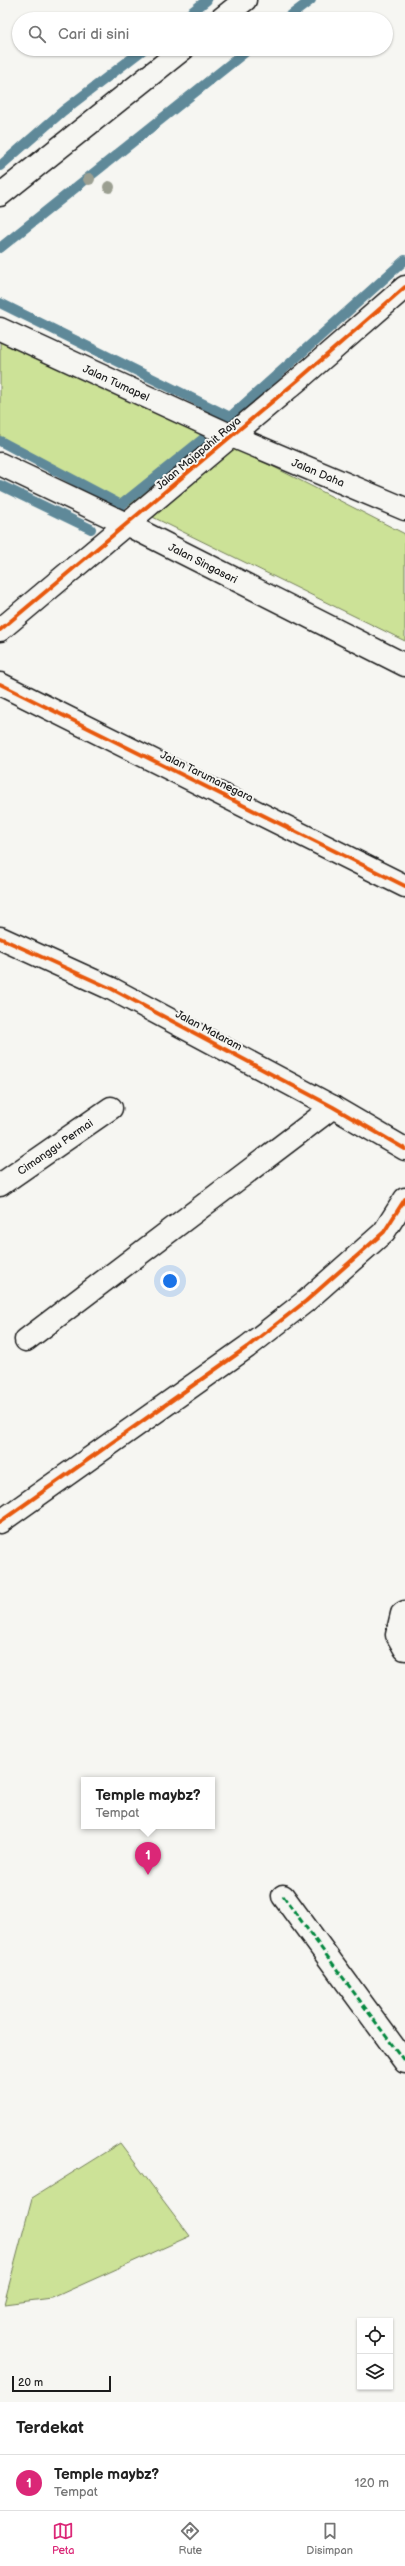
<!DOCTYPE html>
<html lang="id">
<head>
<meta charset="utf-8">
<style>
	:root { --surface:#fff; --page:#f6f6f6; --text:#222; --muted:#767676; --line:#e0e0e0; --accent:#db2777 }
	body { margin:0; font-family:"Balsamiq Sans",sans-serif; background:var(--page); color:var(--text) }
	.controls { position:absolute; right:12px; bottom:12px; display:grid; overflow:hidden; border-radius:0px; box-shadow:0 1px 3px #0004 }
	.controls button { width:36px; height:36px; display:grid; place-items:center; padding:0; border:0; border-bottom:1px solid var(--line); background:var(--surface); color:var(--text); font:20px sans-serif }
	.scale { position:absolute; left:12px; bottom:10px; width:99px; box-sizing:border-box; padding-left:4px; border:2px solid #1c1c1c; border-top:0; font-size:11px; line-height:14px; white-space:nowrap; color:#1c1c1c; -webkit-text-stroke:3px #f6f6f2; paint-order:stroke }
	.you { position:absolute; left:170px; top:1281px; width:14px; height:14px; margin:-10px; border:3px solid #fff; border-radius:50%; background:#1a73e8; box-shadow:0 0 0 6px #1a73e833 }
	.badge { display:grid; place-items:center; width:26px; height:26px; border-radius:50%; background:var(--accent); color:#fff; font-size:13px; font-weight:700 }
	.pin { position:absolute; translate:-50% -33px; filter:drop-shadow(0 1px 2px #0008) }
	.pin::after { content:''; position:absolute; top:21px; width:14px; height:12px; background:inherit; clip-path:polygon(0 0,100% 0,50% 100%) }
	.popup { position:absolute; left:81px; top:1777px; width:134px; height:52px; box-sizing:border-box; display:grid; place-content:center; border-radius:0px; background:var(--surface); filter:drop-shadow(0 1px 3px #0005); font-size:13px; white-space:nowrap; color:var(--muted) }
	.popup b { font-size:15px; color:var(--text) }
	.popup::after { content:''; position:absolute; left:50%; top:100%; margin-left:-8px; border:8px solid transparent; border-top-color:var(--surface) }
	.list { margin:0; padding:0; list-style:none }
	h2 { display:flex; justify-content:space-between; align-items:center; height:52px; margin:0; padding:0 16px; font-size:17px }
	h2 small { font-size:13px; font-weight:400; color:var(--muted) }
	.list li { display:grid; grid-template-columns:26px 1fr auto; gap:12px; align-items:center; box-sizing:border-box; height:56px; padding:0 16px; border-top:1px solid var(--line) }
	.list b { display:block; font-size:15px; white-space:nowrap }
	.list p { margin:0; font-size:13px; white-space:nowrap; color:var(--muted) }
	.list em { font-size:13px; font-style:normal; color:var(--muted) }
	.icon { flex:none; width:22px; height:22px; fill:none; stroke:currentColor; stroke-width:2; stroke-linecap:round; stroke-linejoin:round }
	.map { position:relative; flex:none; width:405px; height:2402px; overflow:hidden }
	.search { position:absolute; background:var(--surface); box-shadow:0 1px 3px #0004; left:12px; right:12px; top:12px; height:44px; display:flex; align-items:center; gap:10px; box-sizing:border-box; padding:0 14px; border-radius:22px; color:var(--muted); font-size:15px }
	.sheet { height:108px; background:var(--surface) }
	nav { display:flex; justify-content:space-around; align-items:center; box-sizing:border-box; height:56px; border-top:1px solid var(--line); background:var(--surface); font-size:11px; color:var(--muted) }
	nav a { display:grid; justify-items:center; gap:2px }
	nav .on { color:var(--accent) }
	.map>svg:first-child { display:block }
	.green { fill:#cce297; stroke:#747f5a }
	.lines { fill:none; stroke-linecap:round; stroke-linejoin:round }
	.stream { stroke:#5f8999; stroke-width:10 }
	.minor-casing { stroke:#1c1c1c; stroke-width:25 }
	.minor { stroke:#f6f6f2; stroke-width:22 }
	.quiet { stroke:#00873e; stroke-width:3; stroke-dasharray:6 3; stroke-linecap:butt }
	.cycleway-casing { stroke:#f6f6f2; stroke-width:6 }
	.cycleway { stroke:#e8590c; stroke-width:4 }
	.tree { fill:#9b9f91 }
	.labels { text-anchor:middle; stroke-width:4; stroke-linejoin:round; paint-order:stroke }
	.street-label { font-size:11px; fill:#1c1c1c; stroke:#f6f6f2 }
</style>
</head>
<body>
<div class="map">
<svg width="405" height="2402" viewBox="0 0 405 2402">
	<rect width="100%" height="100%" fill="#f6f6f2"/>
	<filter id="ink" filterUnits="userSpaceOnUse"><feTurbulence type="fractalNoise" baseFrequency=".025" numOctaves="2"/><feDisplacementMap in="SourceGraphic" scale="8" xChannelSelector="R" yChannelSelector="G"/><feConvolveMatrix kernelMatrix="1 2 1 2 8 2 1 2 1" color-interpolation-filters="sRGB"/></filter>
	<g filter="url(#ink)">
		<g class="green">
			<path d="M0 327 405 534V641L0 442Z"/>
			<path d="M120 2143 190 2236 52 2298 4 2304 32 2198Z"/>
		</g>
		<g class="lines">
			<g class="stream">
				<path d="M183 19 207 0"/>
				<path d="M286 19 311 0"/>
				<path d="M0 166 63 111 144 49"/>
				<path d="M0 248 249 49"/>
				<path d="M0 303 230 417 405 260"/>
				<path d="M0 441 121 505 208 435"/>
				<path d="M0 485 91 529"/>
			</g>
			<defs>
				<g id="minor">
					<path d="M221 19 245 0"/>
					<path d="M0 195 183 49"/>
					<path id="s1" d="M0 329 232 436 405 509"/>
					<path id="s2" d="M0 464 126 524 405 665"/>
					<path d="M0 630 298 380 405 287"/>
					<path d="M0 684 405 886"/>
					<path d="M0 938 112 989 333 1107 405 1149"/>
					<path id="s3" d="M0 1185 111 1108"/>
					<path d="M26 1340 333 1107"/>
					<path d="M0 1522 247 1347 306 1301 384 1232 405 1199"/>
					<path d="M405 1612 402 1614 397 1635 405 1649"/>
					<path d="M283 1896 405 2062"/>
				</g>
			</defs>
			<use href="#minor" class="minor-casing"/>
			<use href="#minor" class="minor"/>
			<path class="quiet" d="M283 1896 405 2062"/>
			<defs>
				<g id="cycleway">
					<path d="M0 630 298 380 405 287"/>
					<path d="M0 684 405 886"/>
					<path d="M0 938 112 989 333 1107 405 1149"/>
					<path d="M0 1522 247 1347 306 1301 384 1232 405 1199"/>
				</g>
			</defs>
			<use href="#cycleway" class="cycleway-casing"/>
			<use href="#cycleway" class="cycleway"/>
		</g>
		<g class="tree">
			<circle cx="89" cy="179" r="6"/>
			<circle cx="109" cy="187" r="6"/>
		</g>
	</g>
	<g class="labels">
		<g class="street-label">
			<text dy="4" stroke="none"><textPath href="#s1" startOffset="128">Jalan Tumapel</textPath></text>
			<text transform="translate(198 453) rotate(-40)" y="4">Jalan Majapahit Raya</text>
			<text dy="4" stroke="none"><textPath href="#s1" startOffset="349">Jalan Daha</textPath></text>
			<text dy="4" stroke="none"><textPath href="#s2" startOffset="226">Jalan Singasari</textPath></text>
			<text transform="translate(207 776) rotate(26)" y="4">Jalan Tarumanegara</text>
			<text transform="translate(209 1030) rotate(28)" y="4">Jalan Mataram</text>
			<text dy="4" stroke="none"><textPath href="#s3" startOffset="67">Cimanggu Permai</textPath></text>
		</g>
	</g>
</svg>
<div class="controls">
<button><svg class="icon" aria-label="locate" viewBox="0 0 24 24"><circle cx="12" cy="12" r="6"/><path d="M12 2v4M12 18v4M2 12h4M18 12h4"/></svg></button>
<button><svg class="icon" aria-label="layers" viewBox="0 0 24 24"><path d="M12 4l9 5-9 5-9-5zM3 14l9 5 9-5"/></svg></button>
</div>
<div class="scale">20 m</div>
<div class="you"></div>
<div class="pin badge" style="left:148px;top:1875px">1</div>
<div class="popup"><b>Temple maybz?</b>Tempat</div>
<div class="search"><svg class="icon" aria-label="search" viewBox="0 0 24 24"><circle cx="10" cy="10" r="6"/><path d="M15 15l6 6"/></svg>Cari di sini</div>
</div>
<section class="sheet">
<h2>Terdekat<small></small></h2>
<ul class="list">
<li><span class="badge">1</span><div><b>Temple maybz?</b><p>Tempat</p></div><em>120 m</em></li>
</ul>
</section>
<nav>
<a class="on"><svg class="icon" aria-label="map" viewBox="0 0 24 24"><path d="M3 6l6-2 6 2 6-2v14l-6 2-6-2-6 2zM9 4v14M15 6v14"/></svg>Peta</a>
<a><svg class="icon" aria-label="directions" viewBox="0 0 24 24"><path d="M12 3l9 9-9 9-9-9zM9 14v-3h6M13 9l2 2-2 2"/></svg>Rute</a>
<a><svg class="icon" aria-label="saved" viewBox="0 0 24 24"><path d="M7 4h10v16l-5-4-5 4z"/></svg>Disimpan</a>
</nav>
</body>
</html>
